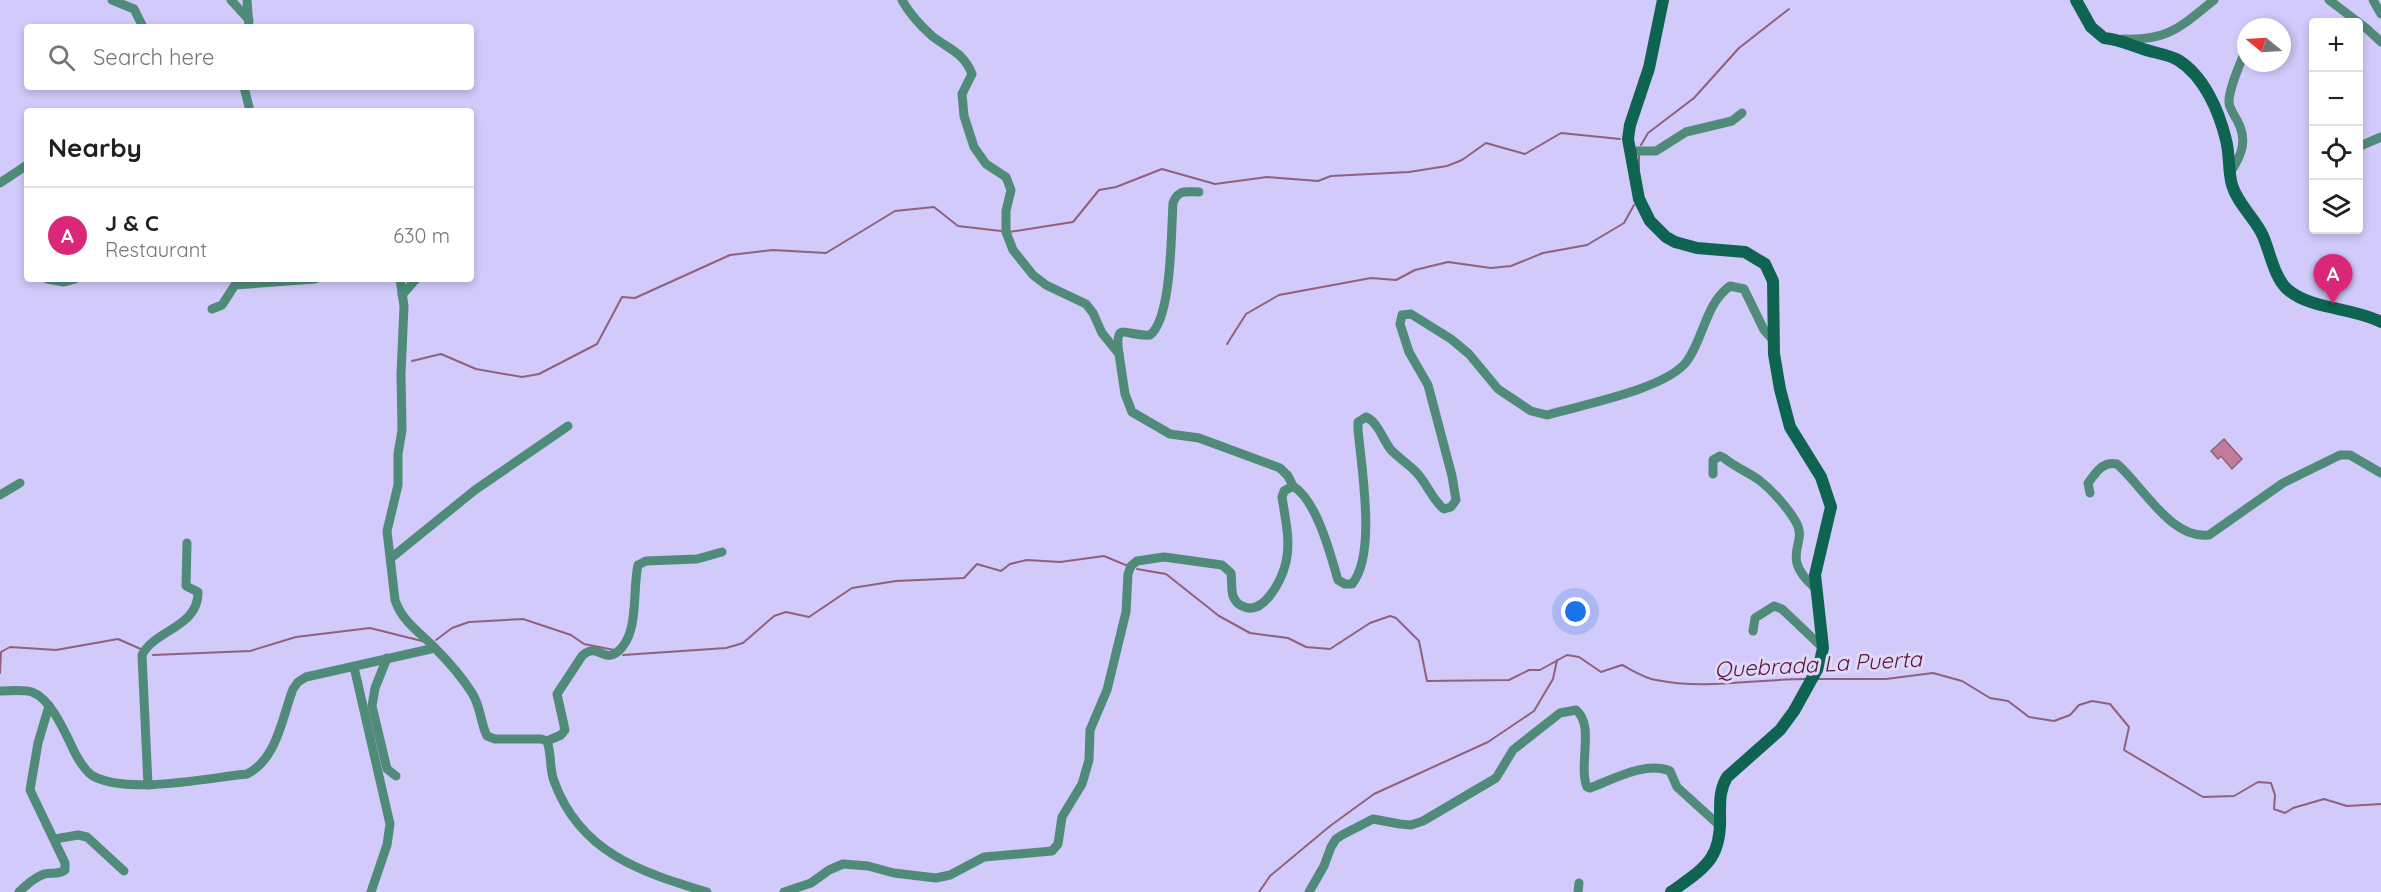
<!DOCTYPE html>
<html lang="en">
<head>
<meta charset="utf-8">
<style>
	:root { --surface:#fff; --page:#f6f6f6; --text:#202124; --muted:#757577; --line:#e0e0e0; --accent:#db2777 }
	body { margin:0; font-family:Quicksand,sans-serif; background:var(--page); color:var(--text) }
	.controls { position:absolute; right:18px; top:18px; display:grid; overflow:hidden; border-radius:6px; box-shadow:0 3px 9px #0003 }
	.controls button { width:54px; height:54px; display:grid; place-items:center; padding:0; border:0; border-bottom:2px solid var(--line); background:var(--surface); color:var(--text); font:30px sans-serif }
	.compass { position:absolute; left:2237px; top:18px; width:54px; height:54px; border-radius:50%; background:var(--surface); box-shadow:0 3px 9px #0003; rotate:288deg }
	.you { position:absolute; left:1576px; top:612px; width:21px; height:21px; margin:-15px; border:4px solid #fff; border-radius:50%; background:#1a73e8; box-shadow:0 0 0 9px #1a73e833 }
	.badge { display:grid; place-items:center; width:39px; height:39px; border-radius:50%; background:var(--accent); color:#fff; font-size:20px; font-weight:700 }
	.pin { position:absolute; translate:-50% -50px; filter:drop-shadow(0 2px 3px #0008) }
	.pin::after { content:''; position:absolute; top:32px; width:21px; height:18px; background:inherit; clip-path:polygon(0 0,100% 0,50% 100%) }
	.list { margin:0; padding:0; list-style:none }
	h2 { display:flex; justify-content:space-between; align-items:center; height:78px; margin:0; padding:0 24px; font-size:26px }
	h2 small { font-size:20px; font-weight:400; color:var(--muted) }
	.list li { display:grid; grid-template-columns:39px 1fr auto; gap:18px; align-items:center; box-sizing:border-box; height:96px; padding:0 24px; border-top:2px solid var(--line) }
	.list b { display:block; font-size:22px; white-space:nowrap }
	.list p { margin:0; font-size:20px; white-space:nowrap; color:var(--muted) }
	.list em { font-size:20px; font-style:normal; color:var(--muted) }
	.icon { flex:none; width:33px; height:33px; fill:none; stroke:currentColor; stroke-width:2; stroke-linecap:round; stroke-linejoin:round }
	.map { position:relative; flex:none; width:2381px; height:892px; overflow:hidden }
	.search { position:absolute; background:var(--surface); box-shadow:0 3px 9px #0003; left:24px; top:24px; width:450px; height:66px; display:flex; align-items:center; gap:15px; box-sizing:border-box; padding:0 21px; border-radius:6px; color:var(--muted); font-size:22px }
	.panel { position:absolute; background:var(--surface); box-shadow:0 3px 9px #0003; left:24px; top:108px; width:450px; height:174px; border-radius:6px }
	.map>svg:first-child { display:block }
	.water { fill:#c17c9b; stroke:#91607b; stroke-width:1.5 }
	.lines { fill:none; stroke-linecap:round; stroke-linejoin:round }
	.stream { stroke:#91607b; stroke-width:2 }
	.minor { stroke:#4f8b78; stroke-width:9 }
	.secondary { stroke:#0e6450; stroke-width:12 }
	.labels { text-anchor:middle; stroke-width:6; stroke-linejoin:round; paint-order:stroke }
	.water-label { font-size:22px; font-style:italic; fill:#610e3d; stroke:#dddaf8 }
</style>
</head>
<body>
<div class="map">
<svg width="2381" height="892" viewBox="0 0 2381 892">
	<rect width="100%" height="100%" fill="#d1cafb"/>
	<path class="water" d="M2224 439 2242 459 2232 469 2221 456 2218 459 2211 451Z"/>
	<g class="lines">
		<g class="stream">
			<path d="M1641 145 1648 133 1694 98 1739 48 1789 9"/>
			<path d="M1639 169V155"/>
			<path d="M1009 232 1073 222 1099 190 1116 187 1162 169 1215 184 1267 177 1318 181 1331 176 1409 172 1447 166 1462 160 1486 143 1525 154 1561 133 1620 139"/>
			<path d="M1227 344 1246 314 1279 295 1371 278 1396 280 1415 270 1448 262 1491 268 1511 266 1543 253 1587 245 1624 223 1634 205"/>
			<path d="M412 361 441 354 476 369 522 377 539 374 597 344 622 297 635 298 730 255 773 250 826 253 895 211 934 207 958 226 1001 231"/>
			<path d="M1137 569 1166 574 1219 616 1250 633 1288 638 1306 647 1330 649 1370 623 1390 616 1396 618 1419 641 1427 681 1509 680 1529 670H1540L1567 655 1579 657 1601 672 1622 665C1632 670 1644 678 1656 680 1705 690 1756 679 1806 679"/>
			<path d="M436 640 452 628 469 622 523 619 571 635 584 644 614 650"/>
			<path d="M153 655 250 651 296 637 370 628 422 641"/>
			<path d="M623 655 726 648 743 643 774 616 786 612 809 617 852 588 896 581 964 578 977 564 1001 571 1010 564 1027 560 1060 562 1104 556 1128 566"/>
			<path d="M0 673 1 652 10 647 56 650 118 639 143 650"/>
			<path d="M1818 679H1886L1933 673 1962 681 1990 698 2008 701 2029 717 2054 721 2070 715 2079 705 2092 701 2110 704 2129 727 2124 750 2203 797 2234 796 2258 782 2271 783 2275 795 2274 809 2285 813 2293 808 2324 799 2347 806 2381 804"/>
			<path d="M1259 892 1270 876 1330 826 1374 794 1488 742 1534 711 1553 679 1557 660"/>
		</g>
		<g class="minor">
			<path d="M112 0 134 9 143 27"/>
			<path d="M231 0 249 20"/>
			<path d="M247 0 249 27"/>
			<path d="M902 0C909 13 921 26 932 36 950 50 963 52 972 74L962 94 964 116 974 147 986 164 1006 177 1011 190 1006 211V232L1013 250 1033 275 1046 285 1086 304 1093 313 1102 333 1119 354 1125 394 1132 412 1170 434 1199 438 1280 468 1288 476 1293 486"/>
			<path d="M2329 0 2366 28 2381 42"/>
			<path d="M2373 0 2381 14"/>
			<path d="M2123 39C2169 41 2180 27 2214 0"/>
			<path d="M244 87 250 111"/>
			<path d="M2358 147 2381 137"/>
			<path d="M1630 151H1656L1686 132 1732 121 1742 113"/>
			<path d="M2230 173C2242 155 2248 140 2237 120 2234 115 2230 109 2229 103 2228 90 2241 62 2246 49"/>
			<path d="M0 183 27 165"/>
			<path d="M47 279 64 282 75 279"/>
			<path d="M400 279 404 306 401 374 402 430 398 454V485L387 531 395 600C402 621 418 631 433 646 447 660 462 677 472 693 481 707 480 722 487 736L495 739H541L547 741C552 755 549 768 554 781 580 853 641 872 707 892"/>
			<path d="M402 295 416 279"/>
			<path d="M212 309 222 305 235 285 315 279"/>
			<path d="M1119 354C1114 319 1126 337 1150 335 1172 318 1171 232 1173 203 1178 189 1186 192 1199 192"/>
			<path d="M1713 474V460L1720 456 1724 458C1735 467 1748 472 1759 480 1772 490 1788 508 1796 522 1809 545 1778 555 1815 588"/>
			<path d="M2090 493 2088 483C2096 473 2102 461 2117 464 2142 485 2171 540 2209 535L2283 483 2340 455H2350L2381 473"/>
			<path d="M0 495 20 483"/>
			<path d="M391 558 475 490 568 426"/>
			<path d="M1753 631 1755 618 1774 606 1782 609 1823 648"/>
			<path d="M387 658 375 688 372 706 387 769 396 776"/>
			<path d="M354 667 390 824 387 845 371 892"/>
			<path d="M0 691C10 691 22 689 32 692 52 699 67 737 76 755 80 762 86 772 93 776 128 795 207 778 247 774 277 759 282 718 293 689L298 682 306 677 435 648"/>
			<path d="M547 741 561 735 565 730 557 694 582 656C597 642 603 662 616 653 640 636 632 592 638 565L646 561 697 559 722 552"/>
			<path d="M148 785 142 655C154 630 199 627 198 592L186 586 187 543"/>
			<path d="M55 839 78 835 87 837 124 871"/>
			<path d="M19 892C26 885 34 878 44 874 52 872 58 875 65 870V863L30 790 38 743 49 706"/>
			<path d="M784 892 811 883 829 870 843 864 868 866 894 873 936 878 950 875 984 857 1052 851 1058 844 1062 817 1082 784 1089 760 1090 730 1107 690 1126 612 1128 574 1131 566 1137 561 1164 557 1222 565 1231 573C1232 580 1231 589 1233 596 1235 601 1237 604 1242 606 1264 617 1282 579 1286 562 1291 541 1285 518 1282 497L1284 491 1293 486C1317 501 1330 553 1338 580L1345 584H1352C1377 554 1361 466 1358 429V422L1366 417C1378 422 1383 440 1391 450 1399 458 1408 464 1416 472 1427 483 1432 500 1444 509L1451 507 1456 500 1452 476 1428 385 1409 352 1400 324 1402 315 1411 314 1451 339 1469 354 1498 389 1531 411 1547 415C1581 405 1667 389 1687 361 1704 338 1705 304 1730 286L1744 289 1764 330 1773 340"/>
			<path d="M1309 892 1324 866 1331 847 1336 839 1342 835 1373 819 1400 824 1411 825 1423 821 1496 778 1513 750 1560 713 1576 710C1595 725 1578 765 1587 787L1590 788C1614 779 1646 761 1670 771L1677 787 1720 826"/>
			<path d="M1578 892 1579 883"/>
		</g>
		<g class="secondary">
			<path d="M1663 0 1649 68 1630 125 1628 139 1639 199 1650 221 1666 237 1675 242 1697 248 1745 252 1765 264 1773 281 1774 354 1780 389 1790 427 1821 477 1831 507 1815 575 1823 648 1819 666 1794 711 1780 730 1727 777C1720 789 1720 799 1720 813 1722 859 1706 867 1671 892"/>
			<path d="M2076 0 2091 27 2104 38C2118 39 2130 45 2143 49 2154 53 2168 54 2178 60 2204 76 2219 111 2226 140 2230 155 2228 171 2232 185 2238 205 2255 218 2263 236 2270 252 2274 277 2287 289 2311 310 2352 307 2381 322"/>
		</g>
	</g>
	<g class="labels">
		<g class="water-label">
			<text transform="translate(1818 664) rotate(-3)" y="8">Quebrada La Puerta</text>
		</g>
	</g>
</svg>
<div class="controls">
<button>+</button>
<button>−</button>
<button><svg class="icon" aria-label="locate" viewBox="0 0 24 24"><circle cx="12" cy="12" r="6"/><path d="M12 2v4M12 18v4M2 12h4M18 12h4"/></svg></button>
<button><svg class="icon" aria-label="layers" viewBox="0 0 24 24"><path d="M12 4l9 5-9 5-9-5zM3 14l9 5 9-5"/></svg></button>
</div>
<svg class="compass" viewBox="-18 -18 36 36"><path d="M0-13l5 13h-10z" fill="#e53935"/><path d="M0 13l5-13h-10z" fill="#757577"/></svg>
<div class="you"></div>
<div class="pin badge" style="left:2333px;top:304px">A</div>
<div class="search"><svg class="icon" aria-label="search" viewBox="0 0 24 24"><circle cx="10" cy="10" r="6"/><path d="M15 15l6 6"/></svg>Search here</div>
<section class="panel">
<h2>Nearby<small></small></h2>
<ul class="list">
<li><span class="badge">A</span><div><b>J &amp; C</b><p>Restaurant</p></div><em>630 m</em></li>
</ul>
</section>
</div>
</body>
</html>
